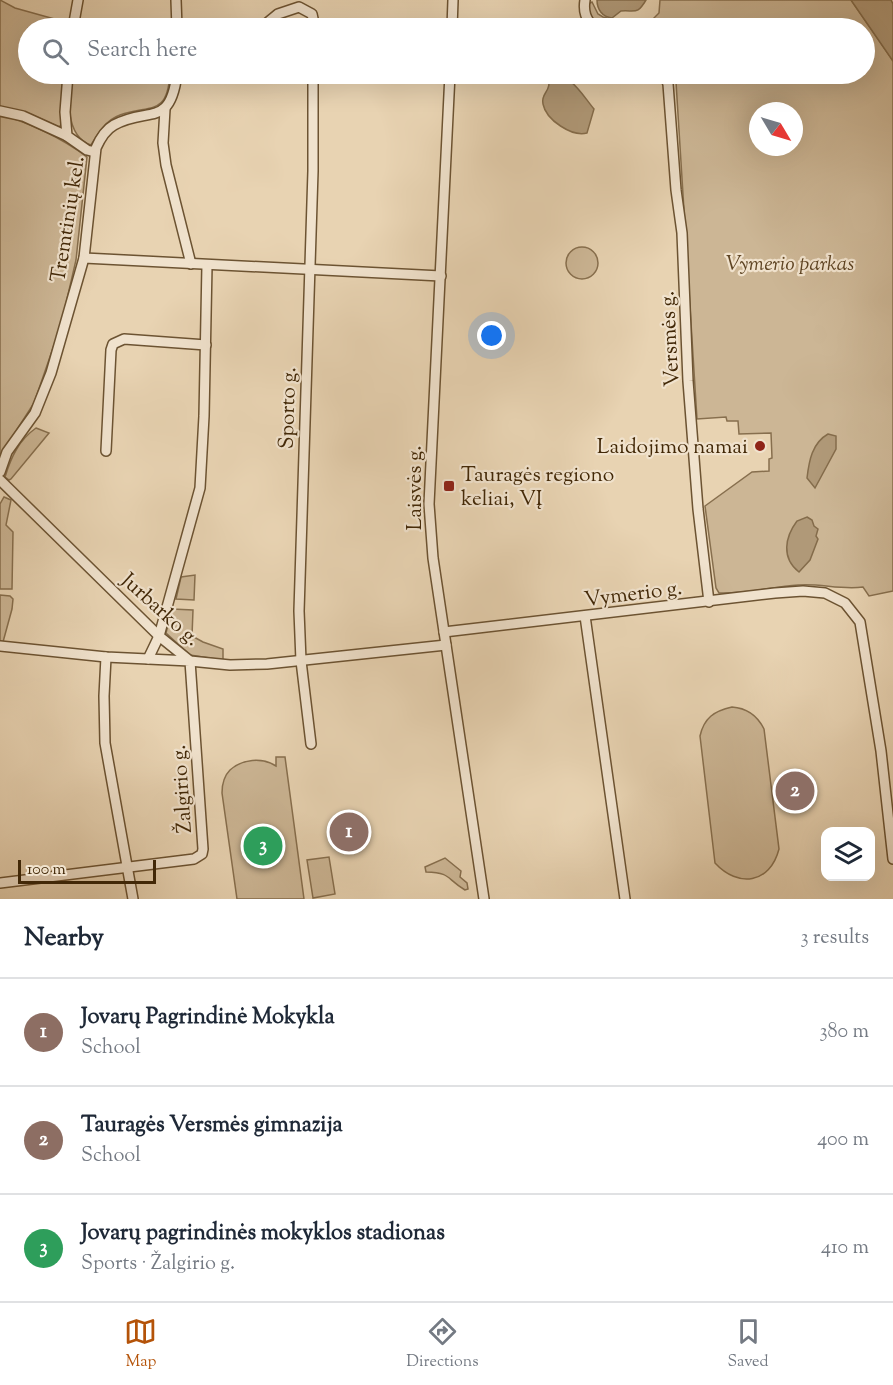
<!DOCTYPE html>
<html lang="en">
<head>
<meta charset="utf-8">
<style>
	:root { --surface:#fff; --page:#f6f6f7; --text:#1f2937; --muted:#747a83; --line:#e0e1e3; --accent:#b45309 }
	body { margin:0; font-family:"Sorts Mill Goudy",serif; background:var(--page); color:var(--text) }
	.controls { position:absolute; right:18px; bottom:18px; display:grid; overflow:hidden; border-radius:12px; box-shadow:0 6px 24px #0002 }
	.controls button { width:54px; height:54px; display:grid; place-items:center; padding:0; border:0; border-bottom:2px solid var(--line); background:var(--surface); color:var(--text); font:30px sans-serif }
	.compass { position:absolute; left:749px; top:102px; width:54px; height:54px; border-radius:50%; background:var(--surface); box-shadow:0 6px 24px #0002; rotate:128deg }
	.scale { position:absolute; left:18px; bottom:15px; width:138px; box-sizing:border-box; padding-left:6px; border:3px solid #422807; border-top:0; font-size:16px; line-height:21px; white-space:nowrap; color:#422807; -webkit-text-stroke:4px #f0e2cd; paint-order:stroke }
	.you { position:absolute; left:492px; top:336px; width:21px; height:21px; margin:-15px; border:4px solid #fff; border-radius:50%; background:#1a73e8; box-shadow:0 0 0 9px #1a73e833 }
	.badge { display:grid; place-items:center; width:39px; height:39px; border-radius:50%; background:var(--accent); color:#fff; font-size:20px; font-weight:700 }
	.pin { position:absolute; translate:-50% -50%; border:3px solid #fff; box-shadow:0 2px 6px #0006 }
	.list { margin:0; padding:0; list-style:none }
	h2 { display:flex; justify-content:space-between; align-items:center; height:78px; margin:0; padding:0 24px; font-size:26px }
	h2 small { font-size:20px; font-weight:400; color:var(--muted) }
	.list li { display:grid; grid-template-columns:39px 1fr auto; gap:18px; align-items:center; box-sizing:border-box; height:108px; padding:0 24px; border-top:2px solid var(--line) }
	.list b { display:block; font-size:22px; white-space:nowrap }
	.list p { margin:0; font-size:20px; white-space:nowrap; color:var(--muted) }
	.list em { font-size:20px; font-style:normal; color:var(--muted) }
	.icon { flex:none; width:33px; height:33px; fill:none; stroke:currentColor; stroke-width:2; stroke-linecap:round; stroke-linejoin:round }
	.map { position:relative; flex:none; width:893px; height:899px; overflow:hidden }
	.search { position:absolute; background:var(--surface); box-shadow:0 6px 24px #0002; left:18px; right:18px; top:18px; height:66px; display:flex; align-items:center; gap:15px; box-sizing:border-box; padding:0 21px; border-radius:33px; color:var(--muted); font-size:22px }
	.sheet { height:402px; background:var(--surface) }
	nav { display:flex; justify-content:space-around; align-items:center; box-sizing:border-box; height:84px; border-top:2px solid var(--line); background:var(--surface); font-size:16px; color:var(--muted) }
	nav a { display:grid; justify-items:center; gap:3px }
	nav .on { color:var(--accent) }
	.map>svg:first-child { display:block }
	.green { fill:#ccb695; stroke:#876f4e; stroke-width:1.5; fill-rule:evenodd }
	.water { fill:#b09978; stroke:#846c4b; stroke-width:1.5 }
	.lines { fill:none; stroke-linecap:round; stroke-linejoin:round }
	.minor-casing { stroke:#6c5332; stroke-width:12 }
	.minor { stroke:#f0e2cd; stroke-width:9 }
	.poi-dot { fill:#8f2418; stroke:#f0e2cd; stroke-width:2 }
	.labels { text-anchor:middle; stroke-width:4.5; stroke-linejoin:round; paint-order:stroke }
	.street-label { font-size:21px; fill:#422807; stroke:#f0e2cd }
	.park-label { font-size:21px; font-style:italic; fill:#5e4423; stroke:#f0e2cd }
	.poi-label { font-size:21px; fill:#422807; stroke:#f0e2cd; text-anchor:end }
</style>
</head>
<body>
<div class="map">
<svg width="893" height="899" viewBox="0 0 893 899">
	<rect width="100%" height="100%" fill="#e8d3b2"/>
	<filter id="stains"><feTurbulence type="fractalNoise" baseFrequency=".00333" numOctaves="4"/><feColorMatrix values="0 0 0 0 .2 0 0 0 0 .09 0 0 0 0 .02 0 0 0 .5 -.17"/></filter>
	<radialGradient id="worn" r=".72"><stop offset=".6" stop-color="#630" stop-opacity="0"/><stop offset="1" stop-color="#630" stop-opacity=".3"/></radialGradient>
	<g class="green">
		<path d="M0 0 15 8 69 23 68 28H28V74H61L64 75 61 109V125L59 127 30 114 0 108Z"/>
		<path d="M660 0H851L893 61V591L869 596 863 587C840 590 820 583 798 585 771 587 746 594 719 593L716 588 705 506 752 472 769 471V459L772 458 771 433 739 434 738 421H727L726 417 697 419 676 82 672 74H864V28H608C594 23 590 19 588 4L592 2 598 14 603 17 645 27 659 13ZM758 111H794V147H758Z"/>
		<path d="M75 75V74H170C167 117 150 104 120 115 106 120 98 133 91 145 66 137 65 94 75 75Z"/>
		<path d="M0 115C29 122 63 139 87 157L76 260 61 325 34 403 0 456Z"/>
		<circle cx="582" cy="263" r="16"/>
		<path d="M36 428 49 433 11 479 9 480 5 477C11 457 19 440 36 428Z"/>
		<path d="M4 497 11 500 6 525 13 532 12 589H0V504Z"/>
		<path d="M195 575 194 600 176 599 181 577Z"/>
		<path d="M0 595 10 596 13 599 12 609 3 642 0 641Z"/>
		<path d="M172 609 193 610 192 636 203 642 223 649V660L190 655 166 633Z"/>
		<path d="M732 707C747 708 757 715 764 729L779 849C770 884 738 888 715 863L700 736C704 718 714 711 732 707Z"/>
		<path d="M276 757H285L304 899H237L222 793C222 786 224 776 230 770 242 759 262 757 276 766Z"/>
		<path d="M329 857 335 894 313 898 307 860Z"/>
		<path d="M445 858 461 871 460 877 467 883 468 889 465 890C445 878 452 873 426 872L425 867Z"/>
	</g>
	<g class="water">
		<path d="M597 0H646C637 15 636 10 621 11L612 18C602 17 597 9 597 0Z"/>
		<path d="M851 0H891L893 4V61Z"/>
		<path d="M547 74C571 73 580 92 594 109L587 133C572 137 546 120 543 104 540 92 554 92 547 74Z"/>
		<path d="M828 434 836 436V449L815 488 807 478C809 461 812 443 828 434Z"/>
		<path d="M807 517 812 520 814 526 818 529 816 536 818 539 810 560 799 572C781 558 785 537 797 521Z"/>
	</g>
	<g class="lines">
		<defs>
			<g id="minor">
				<path d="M176 0 177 28"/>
				<path d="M585 0C583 12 586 19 594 28"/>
				<path d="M73 28 78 0"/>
				<path d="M261 28 278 14 299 7 312 14 315 28"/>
				<path d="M452 28 453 0"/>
				<path d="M68 74 65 112 67 136 87 150 95 152"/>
				<path d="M450 74 429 504 433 558 484 899"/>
				<path d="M664 74 668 84 676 190 682 233 688 381 698 509 709 602"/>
				<path d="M165 109 163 143 166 165 191 264"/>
				<path d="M0 111 23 116 67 136"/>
				<path d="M84 258 441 276"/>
				<path d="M106 451 111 350 113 344 124 339 206 345"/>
				<path d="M0 472 7 452 35 413 51 373 84 258 96 148C100 139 105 130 114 125 148 106 170 129 177 74"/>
				<path d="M0 480 159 636 190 661 230 665 267 664 446 645"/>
				<path d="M585 616 625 899"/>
				<path d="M444 632 775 593 803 591 825 593 845 603 860 622 881 751 893 859"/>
				<path d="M0 646 106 657 190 661 203 849 202 854 194 859 0 883"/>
				<path d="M106 657 104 696 105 743 133 899"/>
				<path d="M148 659 159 636 200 488 204 416 207 265"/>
				<path d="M311 744 301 661 299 611 313 171V74"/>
			</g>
		</defs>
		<use href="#minor" class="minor-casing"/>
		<use href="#minor" class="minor"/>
	</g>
	<g class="poi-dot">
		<circle cx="760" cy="446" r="6"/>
		<rect x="443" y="480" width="12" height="12" rx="3"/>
	</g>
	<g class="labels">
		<g class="street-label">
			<text transform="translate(67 219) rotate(-81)" y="7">Tremtinių kel.</text>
			<text transform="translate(669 339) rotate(-93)" y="7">Versmės g.</text>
			<text transform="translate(287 408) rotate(-88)" y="7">Sporto g.</text>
			<text transform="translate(414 488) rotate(-90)" y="7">Laisvės g.</text>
			<text transform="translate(633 593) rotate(-7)" y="7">Vymerio g.</text>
			<text transform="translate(161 609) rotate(42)" y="7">Jurbarko g.</text>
			<text transform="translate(181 789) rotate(-94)" y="7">Žalgirio g.</text>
		</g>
		<g class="park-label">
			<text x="790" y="270">Vymerio parkas</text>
		</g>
		<g class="poi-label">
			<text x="748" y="453">Laidojimo namai</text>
			<text x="461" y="481" text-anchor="start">Tauragės regiono<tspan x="461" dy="24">keliai, VĮ</tspan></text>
		</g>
	</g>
	<rect width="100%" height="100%" filter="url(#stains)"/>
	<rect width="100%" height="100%" fill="url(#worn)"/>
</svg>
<div class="controls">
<button><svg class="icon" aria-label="layers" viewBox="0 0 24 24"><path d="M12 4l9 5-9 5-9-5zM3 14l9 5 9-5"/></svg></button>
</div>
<svg class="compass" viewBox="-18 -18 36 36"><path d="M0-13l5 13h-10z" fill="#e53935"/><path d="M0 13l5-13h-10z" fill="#747a83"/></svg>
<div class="scale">100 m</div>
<div class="you"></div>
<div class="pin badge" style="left:349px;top:832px;background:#8d6e63">1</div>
<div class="pin badge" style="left:795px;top:791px;background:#8d6e63">2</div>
<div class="pin badge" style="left:263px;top:846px;background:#2e9e5b">3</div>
<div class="search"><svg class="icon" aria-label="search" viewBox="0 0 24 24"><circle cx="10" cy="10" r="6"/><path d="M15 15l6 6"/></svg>Search here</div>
</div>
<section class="sheet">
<h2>Nearby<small>3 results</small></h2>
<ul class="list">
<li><span class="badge" style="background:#8d6e63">1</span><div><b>Jovarų Pagrindinė Mokykla</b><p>School</p></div><em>380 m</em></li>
<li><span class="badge" style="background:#8d6e63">2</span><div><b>Tauragės Versmės gimnazija</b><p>School</p></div><em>400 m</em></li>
<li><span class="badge" style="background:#2e9e5b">3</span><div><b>Jovarų pagrindinės mokyklos stadionas</b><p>Sports · Žalgirio g.</p></div><em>410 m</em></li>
</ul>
</section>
<nav>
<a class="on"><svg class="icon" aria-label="map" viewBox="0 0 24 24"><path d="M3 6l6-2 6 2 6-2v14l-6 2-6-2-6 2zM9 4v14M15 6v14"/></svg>Map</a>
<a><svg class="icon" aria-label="directions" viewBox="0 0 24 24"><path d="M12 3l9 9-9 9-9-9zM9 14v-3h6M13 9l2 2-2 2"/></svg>Directions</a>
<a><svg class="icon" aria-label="saved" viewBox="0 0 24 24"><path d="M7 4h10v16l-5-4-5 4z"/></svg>Saved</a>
</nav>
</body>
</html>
